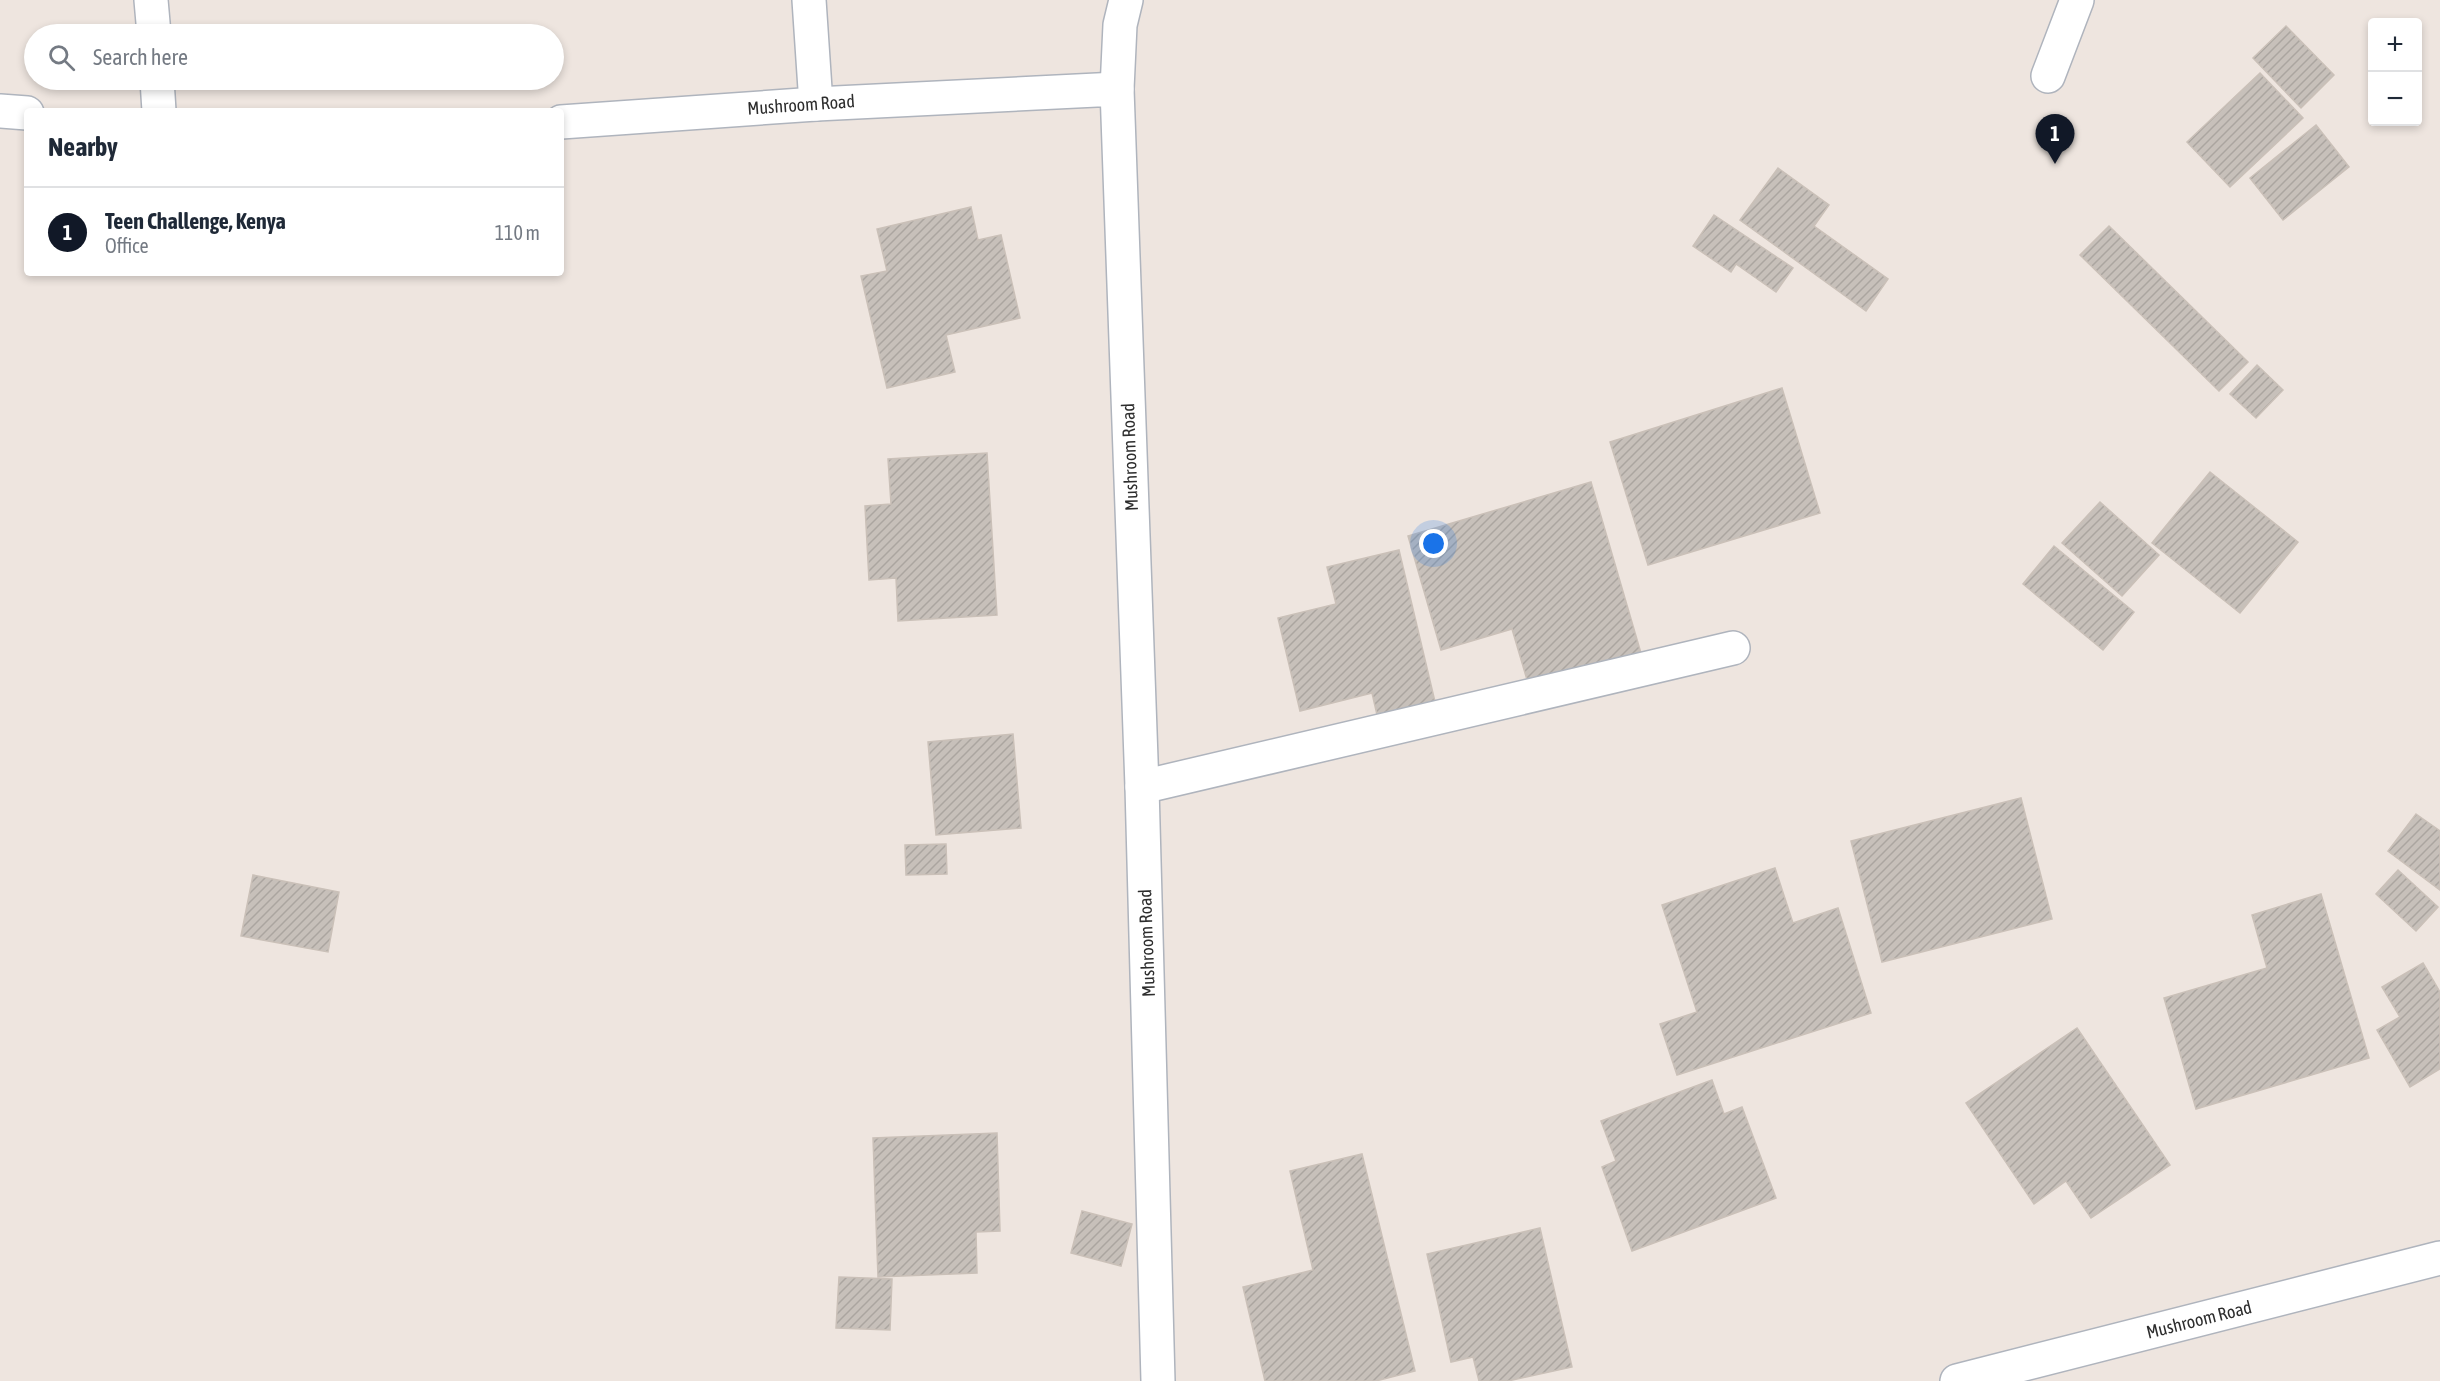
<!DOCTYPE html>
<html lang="en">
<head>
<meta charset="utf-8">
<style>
	:root { --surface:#fff; --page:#f6f6f7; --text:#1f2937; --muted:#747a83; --line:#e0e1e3; --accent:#111827 }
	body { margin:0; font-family:"Asap Condensed",sans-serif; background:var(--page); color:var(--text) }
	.controls { position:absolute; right:18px; top:18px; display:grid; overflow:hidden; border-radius:6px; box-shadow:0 3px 9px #0003 }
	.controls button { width:54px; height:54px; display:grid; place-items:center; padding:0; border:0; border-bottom:2px solid var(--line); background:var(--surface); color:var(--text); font:30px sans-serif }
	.you { position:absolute; left:1434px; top:544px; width:21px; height:21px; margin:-15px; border:4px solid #fff; border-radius:50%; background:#1a73e8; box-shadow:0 0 0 9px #1a73e833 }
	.badge { display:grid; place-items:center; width:39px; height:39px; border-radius:50%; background:var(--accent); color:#fff; font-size:20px; font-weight:700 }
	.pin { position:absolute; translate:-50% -50px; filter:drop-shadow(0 2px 3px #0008) }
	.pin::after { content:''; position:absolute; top:32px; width:21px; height:18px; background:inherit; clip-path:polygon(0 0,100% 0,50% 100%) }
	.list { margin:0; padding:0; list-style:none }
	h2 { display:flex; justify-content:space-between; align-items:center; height:78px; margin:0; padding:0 24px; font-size:26px }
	h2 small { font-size:20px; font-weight:400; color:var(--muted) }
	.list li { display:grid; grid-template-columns:39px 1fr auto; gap:18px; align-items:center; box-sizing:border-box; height:90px; padding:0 24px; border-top:2px solid var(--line) }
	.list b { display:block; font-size:22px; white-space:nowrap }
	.list p { margin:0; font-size:20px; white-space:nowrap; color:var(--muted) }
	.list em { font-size:20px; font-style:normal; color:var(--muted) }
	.icon { flex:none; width:33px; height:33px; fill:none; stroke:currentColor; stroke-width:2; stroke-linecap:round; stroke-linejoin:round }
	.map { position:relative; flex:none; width:2440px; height:1381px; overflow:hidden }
	.search { position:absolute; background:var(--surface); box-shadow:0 3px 9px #0003; left:24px; top:24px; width:540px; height:66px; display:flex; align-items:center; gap:15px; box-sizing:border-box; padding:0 21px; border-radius:33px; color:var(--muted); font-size:22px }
	.panel { position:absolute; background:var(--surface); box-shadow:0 3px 9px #0003; left:24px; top:108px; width:540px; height:168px; border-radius:6px }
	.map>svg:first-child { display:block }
	.building { fill:url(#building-hatch); stroke:#cac0b8; stroke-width:1.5 }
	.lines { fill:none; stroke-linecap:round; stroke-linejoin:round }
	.street-casing { stroke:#afb4bd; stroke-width:36 }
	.street { stroke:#fff; stroke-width:33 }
	.labels { text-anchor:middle; stroke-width:4.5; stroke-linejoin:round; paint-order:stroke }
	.street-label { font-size:18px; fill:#2d2d2d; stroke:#fff }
</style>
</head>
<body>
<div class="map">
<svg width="2440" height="1381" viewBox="0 0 2440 1381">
	<defs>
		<pattern id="building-hatch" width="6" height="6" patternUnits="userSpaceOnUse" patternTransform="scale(1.5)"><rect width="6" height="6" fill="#c7c0ba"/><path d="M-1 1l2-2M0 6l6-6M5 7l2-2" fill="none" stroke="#aba5a0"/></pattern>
	</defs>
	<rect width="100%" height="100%" fill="#eee5df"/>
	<g class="building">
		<path d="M2286 26 2334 75 2301 108 2253 58Z"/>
		<path d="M2260 73 2303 118 2230 187 2187 142Z"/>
		<path d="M2316 125 2349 167 2283 220 2250 178Z"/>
		<path d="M1778 168 1829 205 1814 226 1888 279 1866 311 1740 220Z"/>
		<path d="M971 207 978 240 1001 235 1020 318 946 335 955 372 887 388 861 276 887 271 877 229Z"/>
		<path d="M1714 215 1793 268 1776 292 1736 264 1731 272 1693 246Z"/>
		<path d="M2109 226 2248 362 2219 391 2080 255Z"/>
		<path d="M2257 365 2283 390 2256 418 2230 394Z"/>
		<path d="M1782 388 1820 513 1648 565 1610 442Z"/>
		<path d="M987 453 997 615 898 621 896 578 869 580 865 506 891 504 888 459Z"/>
		<path d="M2210 472 2298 542 2240 613 2152 543Z"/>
		<path d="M1591 482 1643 660 1596 674 1593 663 1528 683 1512 629 1441 650 1408 536Z"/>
		<path d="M2100 502 2159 555 2122 596 2062 543Z"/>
		<path d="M2054 546 2134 612 2103 650 2023 584Z"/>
		<path d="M1399 550 1436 706 1378 719 1372 693 1300 711 1278 618 1336 604 1327 567Z"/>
		<path d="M1013 734 1021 828 936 835 928 742Z"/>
		<path d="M2021 798 2052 919 1882 962 1851 841Z"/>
		<path d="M2416 814 2440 831V890L2388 851Z"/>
		<path d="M946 844 947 874 906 875 905 845Z"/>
		<path d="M1775 868 1793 923 1838 908 1871 1013 1677 1075 1660 1024 1697 1012 1662 905Z"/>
		<path d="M2398 870 2438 907 2416 931 2376 894Z"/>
		<path d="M253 875 339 892 328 952 241 936Z"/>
		<path d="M2321 894 2369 1058 2196 1109 2164 998 2267 968 2252 915Z"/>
		<path d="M2423 963 2440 992V1069L2410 1087 2377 1030 2400 1017 2382 987Z"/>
		<path d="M2077 1028 2170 1165 2091 1218 2066 1181 2034 1204 1966 1103Z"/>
		<path d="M1712 1080 1724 1114 1742 1107 1776 1198 1632 1251 1602 1167 1616 1161 1601 1121Z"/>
		<path d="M997 1133 1000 1231 976 1232 977 1273 878 1277 873 1138Z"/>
		<path d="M1362 1154 1415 1371 1376 1381H1265L1243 1287 1313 1270 1290 1171Z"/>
		<path d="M1082 1211 1132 1224 1121 1266 1071 1253Z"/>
		<path d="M1540 1228 1572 1367 1508 1381H1479L1473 1357 1451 1362 1427 1254Z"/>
		<path d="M839 1277 892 1279 890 1330 836 1328Z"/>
	</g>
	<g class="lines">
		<defs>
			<g id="street">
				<path d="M151 0 154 34"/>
				<path d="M809 0 816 104"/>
				<path d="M2048 76 2077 0"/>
				<path d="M157 80 159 111"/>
				<path d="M1117 89 1120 25 1126 0"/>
				<path d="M0 111 27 113"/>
				<path d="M561 122 816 104 1117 89 1142 787 1158 1381"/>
				<path d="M1142 787 1733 648"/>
				<path d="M1957 1381 2440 1258"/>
			</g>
		</defs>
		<use href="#street" class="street-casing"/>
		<use href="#street" class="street"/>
	</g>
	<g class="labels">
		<g class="street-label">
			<text transform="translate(801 105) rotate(-4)" y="6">Mushroom Road</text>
			<text transform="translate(1130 457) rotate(-92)" y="6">Mushroom Road</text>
			<text transform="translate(1147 943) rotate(-92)" y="6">Mushroom Road</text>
			<text transform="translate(2199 1320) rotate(-14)" y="6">Mushroom Road</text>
		</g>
	</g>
</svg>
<div class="controls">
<button>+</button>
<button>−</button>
</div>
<div class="you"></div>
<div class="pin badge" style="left:2055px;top:164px">1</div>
<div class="search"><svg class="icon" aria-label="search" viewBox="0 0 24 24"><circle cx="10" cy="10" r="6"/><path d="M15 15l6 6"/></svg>Search here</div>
<section class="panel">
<h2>Nearby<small></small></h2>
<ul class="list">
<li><span class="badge">1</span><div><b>Teen Challenge, Kenya</b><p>Office</p></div><em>110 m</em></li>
</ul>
</section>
</div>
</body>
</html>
